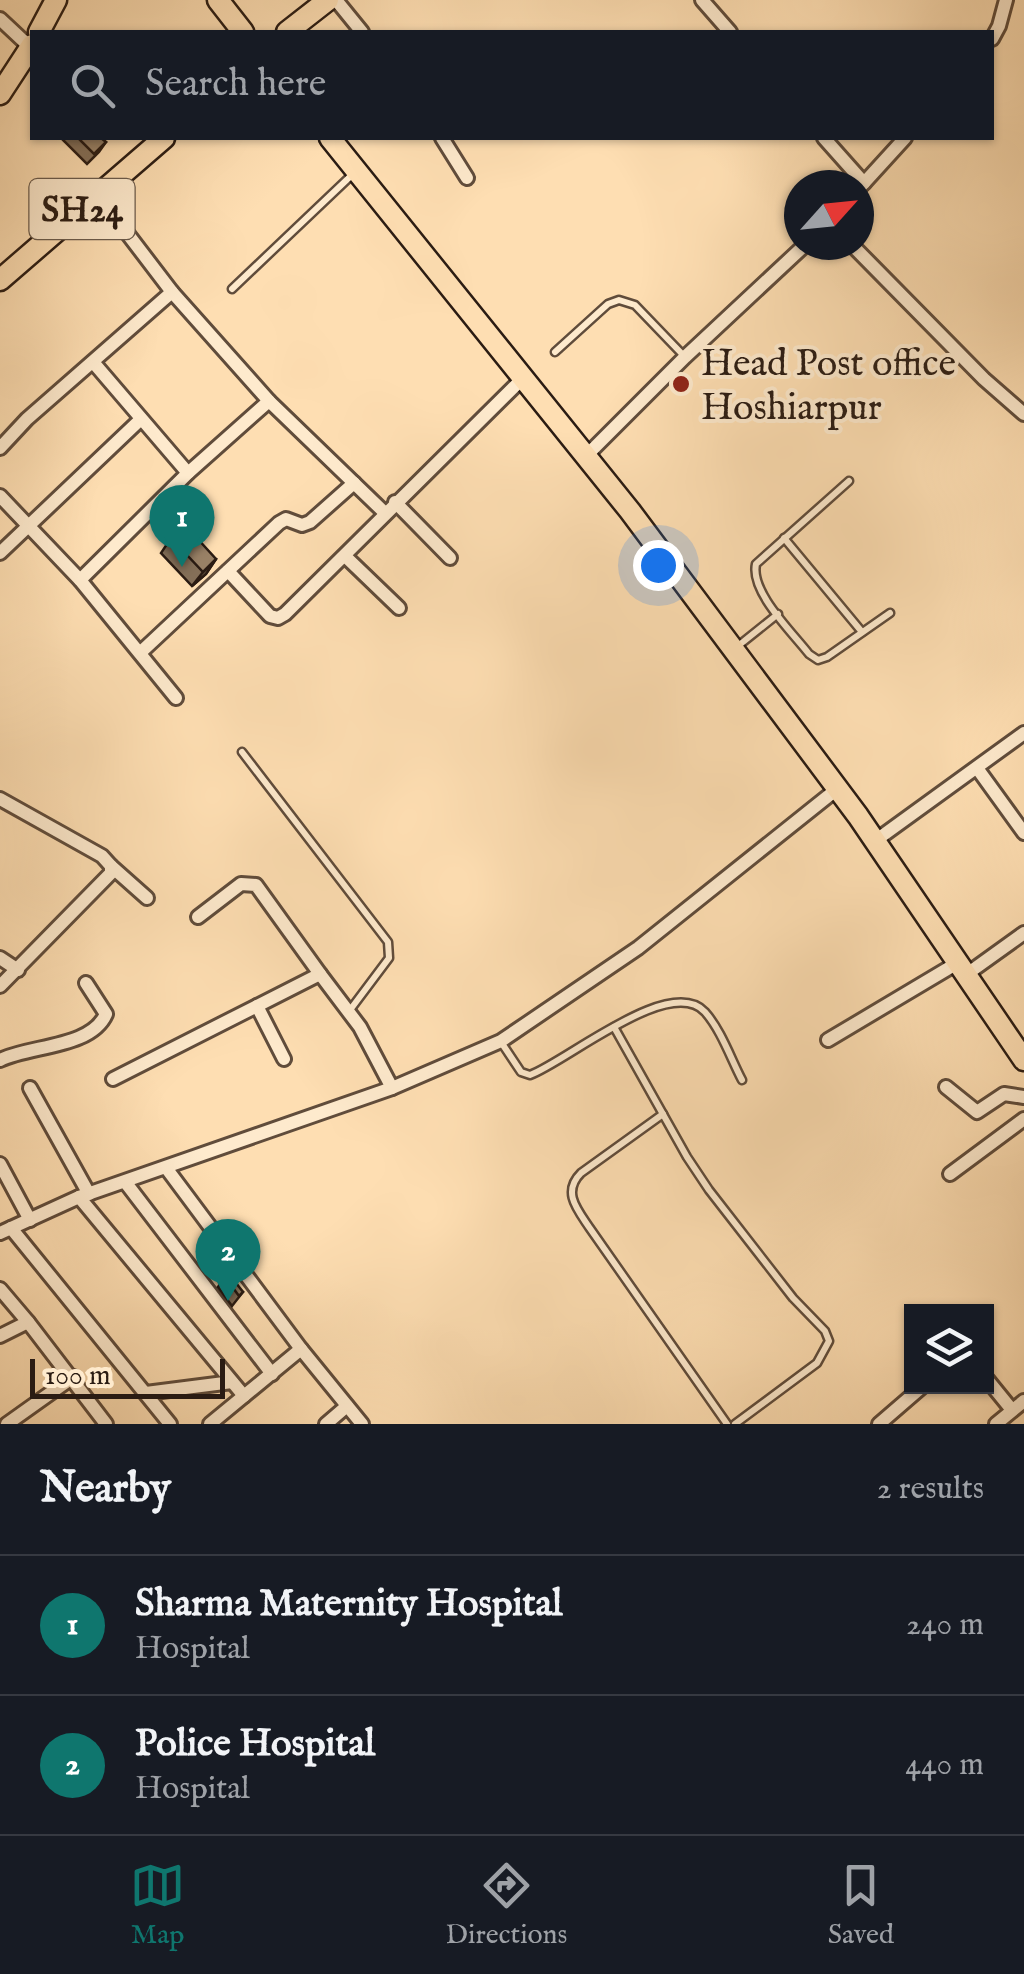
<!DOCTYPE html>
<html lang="en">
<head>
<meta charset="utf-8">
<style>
	:root { --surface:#171b24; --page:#242831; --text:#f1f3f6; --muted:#9ea1a6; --line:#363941; --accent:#0f766e }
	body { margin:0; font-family:"IM FELL English",serif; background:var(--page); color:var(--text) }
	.controls { position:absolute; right:30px; bottom:30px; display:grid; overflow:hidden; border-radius:0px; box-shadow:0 2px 8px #0004 }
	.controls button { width:90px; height:90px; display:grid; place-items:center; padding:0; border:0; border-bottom:2px solid var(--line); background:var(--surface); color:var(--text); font:50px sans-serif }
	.compass { position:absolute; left:784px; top:170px; width:90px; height:90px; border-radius:50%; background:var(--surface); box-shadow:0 2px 8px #0004; rotate:63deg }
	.scale { position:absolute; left:30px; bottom:25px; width:195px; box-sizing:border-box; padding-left:10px; border:5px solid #2b1c13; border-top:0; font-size:28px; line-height:35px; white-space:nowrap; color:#2b1c13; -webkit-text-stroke:8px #feeacd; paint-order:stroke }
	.you { position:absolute; left:658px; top:565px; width:35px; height:35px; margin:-25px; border:8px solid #fff; border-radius:50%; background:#1a73e8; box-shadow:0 0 0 15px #1a73e833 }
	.badge { display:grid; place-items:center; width:65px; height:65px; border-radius:50%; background:var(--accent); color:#fff; font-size:32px; font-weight:700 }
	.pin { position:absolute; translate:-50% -82px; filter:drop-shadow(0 2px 5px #0008) }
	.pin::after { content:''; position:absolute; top:52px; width:35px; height:30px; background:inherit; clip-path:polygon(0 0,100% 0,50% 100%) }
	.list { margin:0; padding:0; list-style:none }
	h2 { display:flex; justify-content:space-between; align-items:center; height:130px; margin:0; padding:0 40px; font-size:42px }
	h2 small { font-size:32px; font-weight:400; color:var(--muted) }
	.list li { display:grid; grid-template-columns:65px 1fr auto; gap:30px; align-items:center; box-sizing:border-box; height:140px; padding:0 40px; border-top:2px solid var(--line) }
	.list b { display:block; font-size:38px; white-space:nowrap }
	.list p { margin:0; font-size:32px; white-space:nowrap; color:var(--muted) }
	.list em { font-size:32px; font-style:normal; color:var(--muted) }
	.icon { flex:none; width:55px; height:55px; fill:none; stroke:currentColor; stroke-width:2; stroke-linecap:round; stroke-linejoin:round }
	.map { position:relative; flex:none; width:1024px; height:1424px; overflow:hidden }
	.search { position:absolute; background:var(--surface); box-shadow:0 2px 8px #0004; left:30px; right:30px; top:30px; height:110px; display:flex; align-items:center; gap:25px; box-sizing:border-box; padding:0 35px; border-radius:0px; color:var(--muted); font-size:38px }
	.sheet { height:410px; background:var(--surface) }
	nav { display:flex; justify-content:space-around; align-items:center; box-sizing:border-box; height:140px; border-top:2px solid var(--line); background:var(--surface); font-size:28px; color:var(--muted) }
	nav a { display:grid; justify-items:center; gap:5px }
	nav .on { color:var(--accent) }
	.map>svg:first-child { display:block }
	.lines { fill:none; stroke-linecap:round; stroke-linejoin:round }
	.service-casing { stroke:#604c3b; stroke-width:11 }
	.minor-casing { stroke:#604c3b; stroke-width:18 }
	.primary-casing { stroke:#2b1c13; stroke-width:25 }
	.trunk-casing { stroke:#2b1c13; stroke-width:25 }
	.service { stroke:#feeacd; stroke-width:6 }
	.minor { stroke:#feeacd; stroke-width:12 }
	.primary { stroke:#fedeb2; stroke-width:20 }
	.trunk { stroke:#fedeb2; stroke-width:20 }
	.wall { fill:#846f58; stroke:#2b1c13; stroke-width:2.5 }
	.shaded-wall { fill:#6b5a47; stroke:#2b1c13; stroke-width:2.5 }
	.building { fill:#998166; stroke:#2b1c13; stroke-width:2.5 }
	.poi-dot { fill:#8f2418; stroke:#feeacd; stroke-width:4 }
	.labels { text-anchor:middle; stroke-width:8; stroke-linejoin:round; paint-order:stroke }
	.shield { fill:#feeacd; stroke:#6a5a4b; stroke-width:2.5 }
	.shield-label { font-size:35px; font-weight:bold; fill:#2b1c13 }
	.poi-label { font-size:38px; fill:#2b1c13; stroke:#feeacd; text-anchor:start }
</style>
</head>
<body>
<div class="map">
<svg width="1024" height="1424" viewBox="0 0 1024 1424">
	<rect width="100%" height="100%" fill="#fedeb2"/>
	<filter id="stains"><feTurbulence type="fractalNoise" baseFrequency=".002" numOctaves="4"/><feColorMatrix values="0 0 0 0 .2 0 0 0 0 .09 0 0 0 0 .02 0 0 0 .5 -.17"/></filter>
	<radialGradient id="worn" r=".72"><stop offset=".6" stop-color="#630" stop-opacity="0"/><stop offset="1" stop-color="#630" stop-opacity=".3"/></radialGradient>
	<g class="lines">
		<defs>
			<g id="service">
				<path d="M232 289 355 172"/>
				<path d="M555 352 608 304 619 300 635 305 685 357"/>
				<path d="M849 481 756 564C750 592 792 632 809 654L818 660 827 657 890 613"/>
				<path d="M784 538 862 632"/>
				<path d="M738 646 778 614"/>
				<path d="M242 752 388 942 389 958 350 1010"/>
				<path d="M614 1027 687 1157 709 1190 793 1298 825 1331 829 1341 817 1363 735 1424"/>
				<path d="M501 1042 521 1072 530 1075C566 1062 670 974 705 1012 721 1030 731 1059 742 1080"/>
				<path d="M663 1114 581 1173C562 1192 577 1209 589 1227L727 1424"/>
			</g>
			<g id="minor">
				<path d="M336 0 362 32"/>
				<path d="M702 0 730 32"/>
				<path d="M0 19 31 48"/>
				<path d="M992 39 999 26 1006 0"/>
				<path d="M442 138 467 178"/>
				<path d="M824 138 864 183 859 188"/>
				<path d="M864 183 905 138"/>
				<path d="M98 195 172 292 269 401 385 513"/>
				<path d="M852 245 984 379 1024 414"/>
				<path d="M93 362 188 473"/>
				<path d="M0 448 27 419 172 292"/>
				<path d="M586 456 685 357 805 245"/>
				<path d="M0 496 80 580 176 698"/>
				<path d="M395 502 450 558"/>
				<path d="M0 553 141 419"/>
				<path d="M346 557 399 608"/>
				<path d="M228 571 270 616 278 618 285 614 522 379"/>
				<path d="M80 580 188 473 269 401"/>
				<path d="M141 652 279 523 286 519 302 525 310 522 354 483"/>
				<path d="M977 768 1024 833"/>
				<path d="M0 799 102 856 111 866V873L0 986"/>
				<path d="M875 841 1024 733"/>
				<path d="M111 866 147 898"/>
				<path d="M198 917 241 884 256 885 320 974"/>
				<path d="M0 958 18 970"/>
				<path d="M967 974 1024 933"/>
				<path d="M828 1040 959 962"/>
				<path d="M284 1059 257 1006 320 974 360 1027 392 1088"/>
				<path d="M0 1060C31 1045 91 1048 106 1014L86 983"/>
				<path d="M113 1079 257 1006"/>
				<path d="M946 1087 977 1112 1004 1094 1024 1097"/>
				<path d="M30 1088 89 1194"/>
				<path d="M0 1164 30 1220"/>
				<path d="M167 1169 301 1349 362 1424"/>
				<path d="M950 1174 1024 1119"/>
				<path d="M126 1183 272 1374"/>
				<path d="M79 1197 244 1396"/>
				<path d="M11 1228 170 1424"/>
				<path d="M0 1233 79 1197 392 1088 501 1041 638 948 837 789"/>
				<path d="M0 1289 28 1322 0 1336"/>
				<path d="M28 1322 106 1424"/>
				<path d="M986 1378 1012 1410"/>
				<path d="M146 1393 232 1382"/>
				<path d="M7 1424 73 1377"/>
				<path d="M210 1424 301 1349"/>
				<path d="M326 1424 347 1406"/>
				<path d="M879 1424 923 1386"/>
				<path d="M996 1424 1024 1401"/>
			</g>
			<g id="primary">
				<path d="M218 0 243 32"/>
				<path d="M39 32 56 0"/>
				<path d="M0 94 32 45"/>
				<path d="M0 280 164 138"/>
			</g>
			<g id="trunk">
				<path d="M287 32 328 0"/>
				<path d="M330 138 630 511 858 816 1024 1060"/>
			</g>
		</defs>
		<use href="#service" class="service-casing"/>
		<use href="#minor" class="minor-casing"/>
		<use href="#primary" class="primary-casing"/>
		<use href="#trunk" class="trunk-casing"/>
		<use href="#service" class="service"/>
		<use href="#minor" class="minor"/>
		<use href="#primary" class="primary"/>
		<use href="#trunk" class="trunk"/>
	</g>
	<g class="wall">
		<path d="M61 138H101L106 142 99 152 87 164Z"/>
		<path d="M171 538 216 559 206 574 192 586 161 553Z"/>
		<path d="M225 1277 243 1292 232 1306 218 1287Z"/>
	</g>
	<path class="shaded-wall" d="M216 559 206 574 192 586 203 572Z"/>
	<g class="building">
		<path d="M78 138H101L106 142 94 154Z"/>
		<path d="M185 525 216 559 203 572 171 538Z"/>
		<path d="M229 1274 243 1292 239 1296 225 1277Z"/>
	</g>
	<circle class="poi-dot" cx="681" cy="384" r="10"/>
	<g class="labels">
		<rect class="shield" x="29.5" y="179" width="105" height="60" rx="8"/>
		<g class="shield-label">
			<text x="82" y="221">SH24</text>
		</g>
		<g class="poi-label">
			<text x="701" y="375">Head Post office<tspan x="701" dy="44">Hoshiarpur</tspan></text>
		</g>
	</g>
	<rect width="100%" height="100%" filter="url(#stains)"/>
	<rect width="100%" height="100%" fill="url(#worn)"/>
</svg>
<div class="controls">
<button><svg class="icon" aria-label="layers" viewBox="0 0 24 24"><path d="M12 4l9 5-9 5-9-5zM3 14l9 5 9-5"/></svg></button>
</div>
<svg class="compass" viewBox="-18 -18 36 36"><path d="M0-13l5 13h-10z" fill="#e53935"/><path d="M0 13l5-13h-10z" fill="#9ea1a6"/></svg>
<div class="scale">100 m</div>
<div class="you"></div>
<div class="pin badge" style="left:182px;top:567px">1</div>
<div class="pin badge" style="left:228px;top:1301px">2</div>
<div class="search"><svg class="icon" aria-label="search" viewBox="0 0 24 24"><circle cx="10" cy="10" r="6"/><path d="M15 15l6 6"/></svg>Search here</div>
</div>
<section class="sheet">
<h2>Nearby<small>2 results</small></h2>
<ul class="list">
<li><span class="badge">1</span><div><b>Sharma Maternity Hospital</b><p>Hospital</p></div><em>240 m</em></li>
<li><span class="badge">2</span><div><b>Police Hospital</b><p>Hospital</p></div><em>440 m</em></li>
</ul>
</section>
<nav>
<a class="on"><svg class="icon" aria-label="map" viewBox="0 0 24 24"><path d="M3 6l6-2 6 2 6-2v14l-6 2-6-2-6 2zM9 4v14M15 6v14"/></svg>Map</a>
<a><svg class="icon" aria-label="directions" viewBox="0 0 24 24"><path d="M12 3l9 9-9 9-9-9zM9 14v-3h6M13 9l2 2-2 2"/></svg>Directions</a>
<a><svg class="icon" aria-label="saved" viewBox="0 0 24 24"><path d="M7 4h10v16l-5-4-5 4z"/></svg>Saved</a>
</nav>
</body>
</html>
